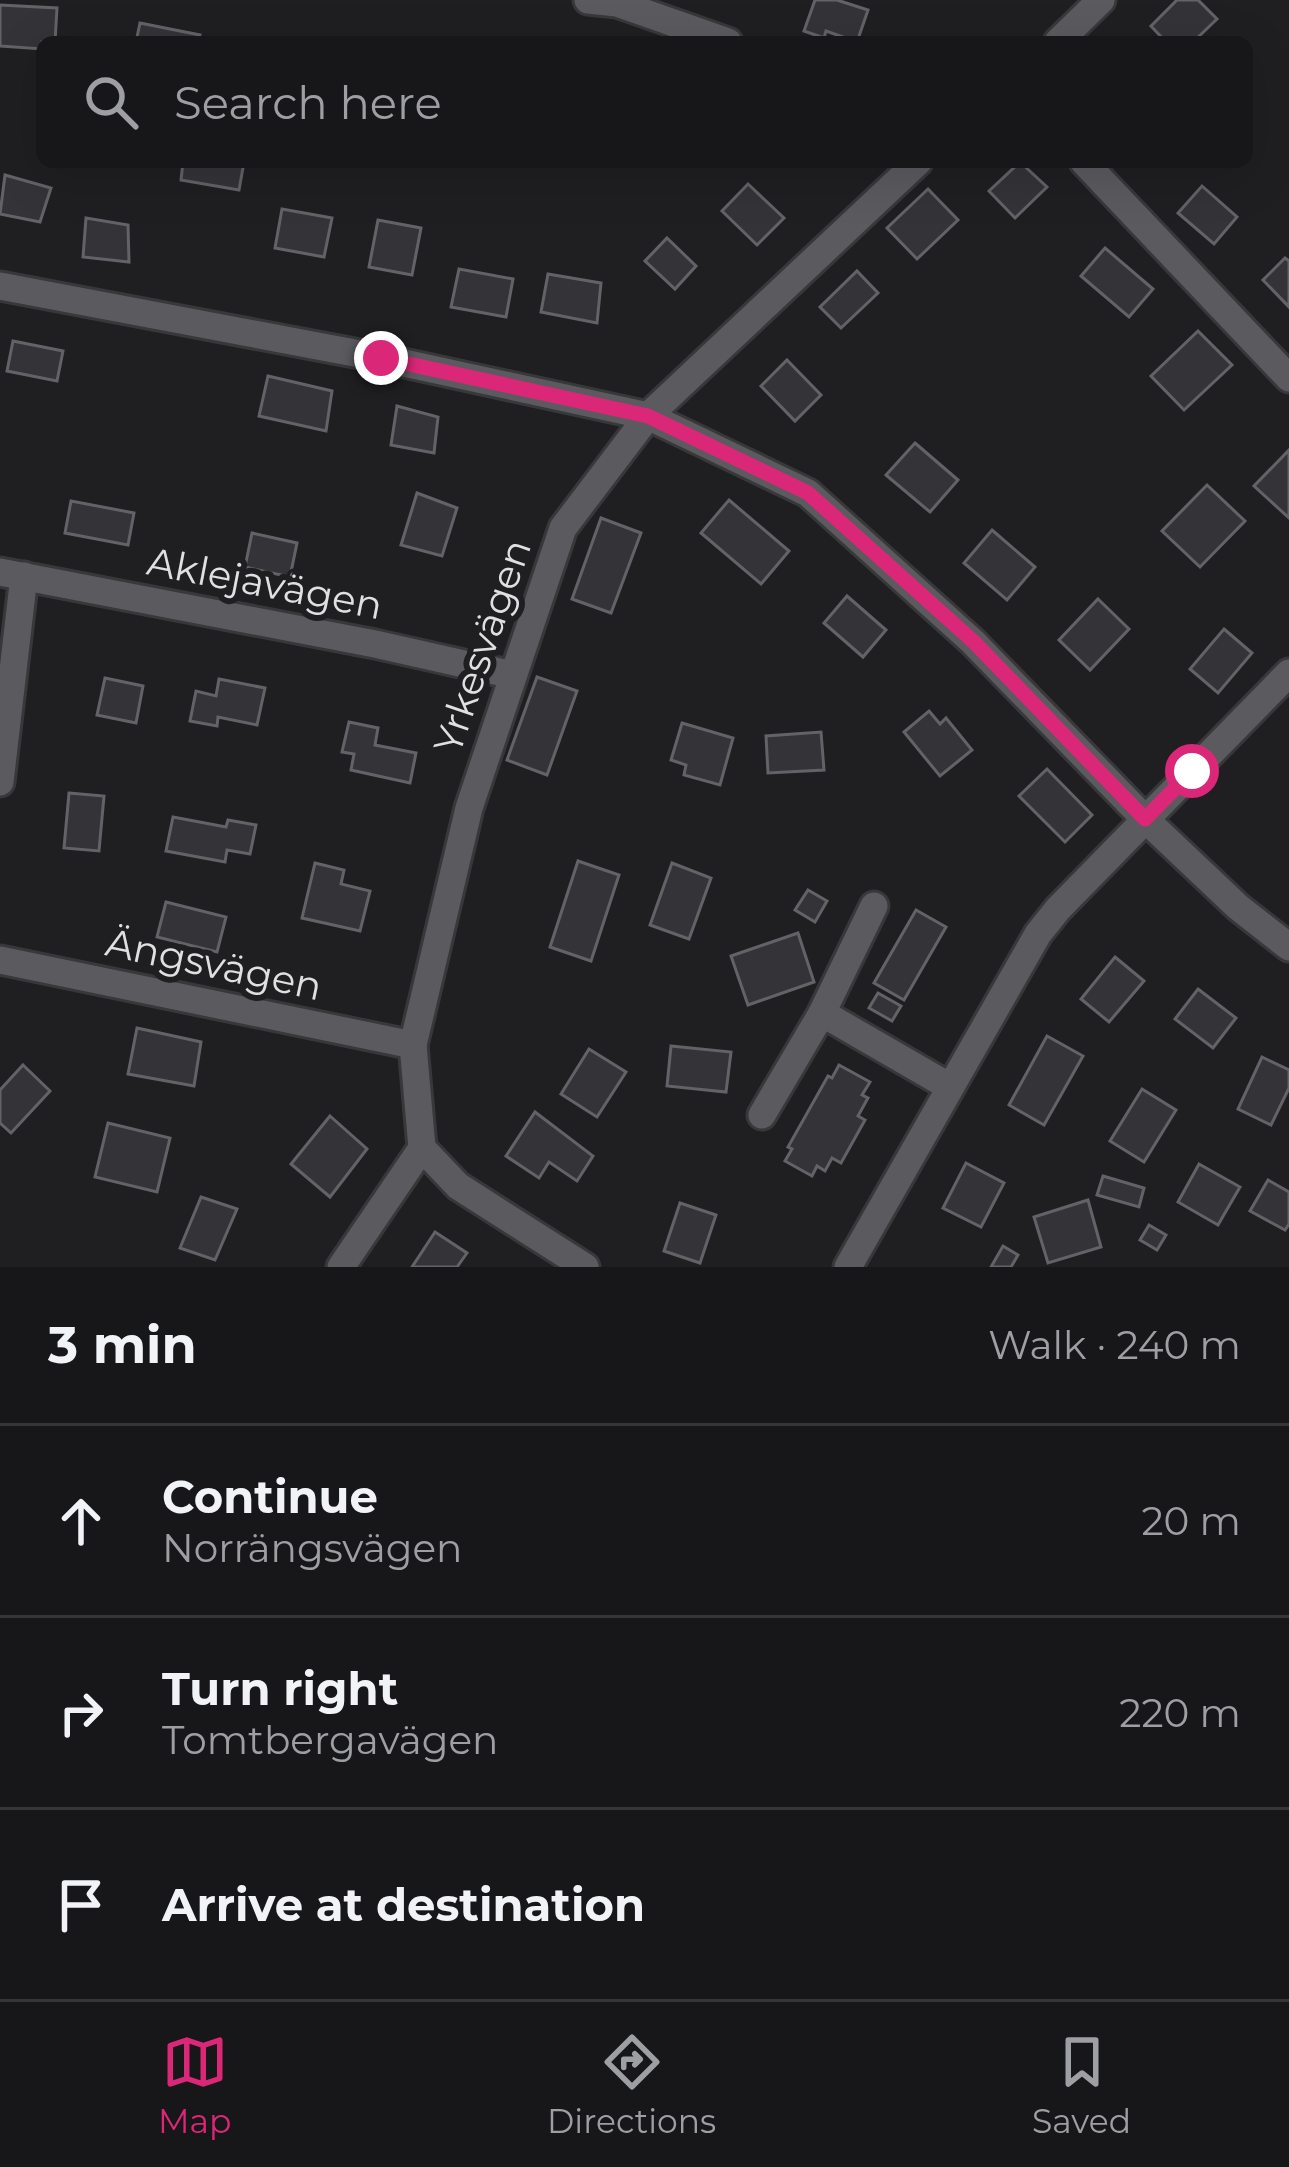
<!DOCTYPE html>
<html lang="en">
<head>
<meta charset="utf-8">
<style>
	:root { --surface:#171619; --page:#201f22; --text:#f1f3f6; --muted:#9e9fa2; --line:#363538; --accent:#db2777 }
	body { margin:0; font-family:Montserrat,sans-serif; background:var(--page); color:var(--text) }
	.stop { position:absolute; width:36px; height:36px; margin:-27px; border:9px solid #db2777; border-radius:50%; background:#fff }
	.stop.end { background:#db2777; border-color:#fff; box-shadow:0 3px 12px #0008 }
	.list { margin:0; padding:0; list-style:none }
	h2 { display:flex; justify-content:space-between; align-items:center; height:156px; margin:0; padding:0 48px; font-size:51px }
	h2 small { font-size:39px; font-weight:400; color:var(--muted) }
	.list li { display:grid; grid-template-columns:78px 1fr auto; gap:36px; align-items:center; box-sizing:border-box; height:192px; padding:0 48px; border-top:3px solid var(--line) }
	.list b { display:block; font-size:45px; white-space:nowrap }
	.list p { margin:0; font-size:39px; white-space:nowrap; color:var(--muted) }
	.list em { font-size:39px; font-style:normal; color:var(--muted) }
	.icon { flex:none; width:66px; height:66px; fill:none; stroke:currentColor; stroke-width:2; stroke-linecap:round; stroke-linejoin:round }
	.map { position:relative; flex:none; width:1289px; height:1267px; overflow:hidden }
	.search { position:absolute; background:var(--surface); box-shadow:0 12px 48px #0002; left:36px; right:36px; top:36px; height:132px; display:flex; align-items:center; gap:30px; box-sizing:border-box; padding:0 42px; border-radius:18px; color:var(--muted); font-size:45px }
	.sheet { height:732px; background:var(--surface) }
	nav { display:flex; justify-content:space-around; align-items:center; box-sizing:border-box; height:168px; border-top:3px solid var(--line); background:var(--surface); font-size:33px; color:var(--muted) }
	nav a { display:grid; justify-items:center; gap:6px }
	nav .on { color:var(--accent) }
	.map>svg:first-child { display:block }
	.building { fill:#343337; stroke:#636267; stroke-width:3 }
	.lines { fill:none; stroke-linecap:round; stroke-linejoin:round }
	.minor-casing { stroke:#38383a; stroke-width:33 }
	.minor { stroke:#5b5a5f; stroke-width:27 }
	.route { stroke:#db2777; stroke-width:15 }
	.labels { text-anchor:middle; stroke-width:12; stroke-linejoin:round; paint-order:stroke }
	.street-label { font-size:39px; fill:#e0e0e2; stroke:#1f1e21 }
</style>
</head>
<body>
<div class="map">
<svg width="1289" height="1267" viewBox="0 0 1289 1267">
	<rect width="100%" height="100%" fill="#1f1e21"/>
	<g class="building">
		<path d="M815 0H837L868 10 857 42 826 31 824 38 804 31Z"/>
		<path d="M1177 0H1198L1217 19 1193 42H1166L1151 26Z"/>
		<path d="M0 5 57 8 55 42H42V49L0 46Z"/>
		<path d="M140 23 200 35 198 42H136Z"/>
		<path d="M183 162H244L239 190 181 180Z"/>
		<path d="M1020 162 1047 187 1015 218 989 191Z"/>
		<path d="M5 175 51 188 40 222 0 214Z"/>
		<path d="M748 184 784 218 757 245 722 211Z"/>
		<path d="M1202 186 1237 217 1214 244 1178 213Z"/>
		<path d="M928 189 958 220 917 259 887 228Z"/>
		<path d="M282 209 332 218 324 257 275 248Z"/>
		<path d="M86 218 128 225 129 262 83 257Z"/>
		<path d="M378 220 421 228 412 275 369 267Z"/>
		<path d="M667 238 696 266 675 289 645 261Z"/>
		<path d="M1105 248 1153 289 1129 317 1081 276Z"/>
		<path d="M1285 258 1289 261V307L1263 280Z"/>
		<path d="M459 269 513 279 506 317 451 307Z"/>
		<path d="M857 271 878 293 841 328 820 307Z"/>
		<path d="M548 274 601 283 597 323 541 312Z"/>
		<path d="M1198 331 1232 365 1184 410 1151 376Z"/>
		<path d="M13 341 63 351 57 381 7 371Z"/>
		<path d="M787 360 821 395 795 421 761 386Z"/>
		<path d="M268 376 332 391 326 431 259 416Z"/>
		<path d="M397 406 438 417 434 453 391 445Z"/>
		<path d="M915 443 958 480 930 512 886 475Z"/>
		<path d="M1289 450V518L1254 486Z"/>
		<path d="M1207 485 1245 521 1200 567 1162 531Z"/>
		<path d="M417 493 457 508 442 556 401 545Z"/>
		<path d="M729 500 789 551 761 584 701 533Z"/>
		<path d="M71 501 134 513 128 545 65 533Z"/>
		<path d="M601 518 641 533 611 613 572 599Z"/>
		<path d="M992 530 1035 567 1007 600 964 563Z"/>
		<path d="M252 533 297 543 290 577 245 567Z"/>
		<path d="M847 596 886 630 863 657 824 623Z"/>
		<path d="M1098 599 1129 629 1090 670 1059 640Z"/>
		<path d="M1224 629 1252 653 1218 693 1190 669Z"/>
		<path d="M537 677 577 691 547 775 507 760Z"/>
		<path d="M105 678 143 686 136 723 97 715Z"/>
		<path d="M219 679 265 688 257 725 218 717 217 726 190 721 196 691 216 696Z"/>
		<path d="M929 711 940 724 946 718 972 750 940 776 904 732Z"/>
		<path d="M349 722 378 728 375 745 416 753 410 783 351 770 354 754 342 752Z"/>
		<path d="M682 723 733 738 720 785 684 775 686 765 671 760Z"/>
		<path d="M821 732 824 770 768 773 766 736Z"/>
		<path d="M1047 769 1092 815 1065 842 1019 796Z"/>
		<path d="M69 793 104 796 99 851 64 848Z"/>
		<path d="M173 817 226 827 228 820 256 825 250 854 227 850 225 862 166 851Z"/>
		<path d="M578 861 619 875 591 961 550 947Z"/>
		<path d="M315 863 344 870 341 884 370 891 360 931 302 918Z"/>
		<path d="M672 863 711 878 689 939 650 925Z"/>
		<path d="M808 890 827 901 815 922 795 910Z"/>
		<path d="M166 902 226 917 217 952 157 937Z"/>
		<path d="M916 910 946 927 904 1000 874 983Z"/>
		<path d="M798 933 814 982 748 1005 731 956Z"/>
		<path d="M1115 957 1144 981 1109 1022 1081 999Z"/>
		<path d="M1198 989 1236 1018 1213 1048 1175 1019Z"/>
		<path d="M878 993 901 1006 892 1021 869 1008Z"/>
		<path d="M137 1028 201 1042 194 1086 128 1074Z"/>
		<path d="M1047 1036 1083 1056 1044 1125 1009 1105Z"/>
		<path d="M671 1046 731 1052 726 1092 667 1086Z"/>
		<path d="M589 1049 626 1072 597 1117 561 1094Z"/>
		<path d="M1262 1057 1289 1070V1088L1271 1125 1238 1109Z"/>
		<path d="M23 1065 50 1091 11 1133 0 1123V1090Z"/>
		<path d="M839 1065 870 1082 862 1095 868 1098 858 1116 865 1120 841 1163 832 1158 825 1171 817 1166 812 1176 785 1161 792 1149 788 1147 828 1076 832 1078Z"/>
		<path d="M1142 1089 1176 1110 1144 1162 1110 1141Z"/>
		<path d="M535 1112 593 1156 577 1181 549 1162 539 1178 506 1156Z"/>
		<path d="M330 1116 367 1149 330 1197 291 1164Z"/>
		<path d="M108 1123 170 1138 157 1192 95 1177Z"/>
		<path d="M966 1163 1004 1183 981 1227 943 1208Z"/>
		<path d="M1199 1164 1240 1187 1218 1225 1178 1202Z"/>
		<path d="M1103 1176 1144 1188 1139 1207 1097 1195Z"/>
		<path d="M1268 1180 1289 1192V1224L1285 1230 1250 1211Z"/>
		<path d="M201 1197 237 1209 215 1260 180 1248Z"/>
		<path d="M1088 1200 1101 1247 1048 1263 1034 1217Z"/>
		<path d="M680 1203 716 1215 700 1263 664 1251Z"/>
		<path d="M1149 1225 1166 1235 1157 1250 1140 1240Z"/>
		<path d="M435 1232 467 1253 457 1267H412Z"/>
		<path d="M1003 1246 1018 1255 1011 1267H991Z"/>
	</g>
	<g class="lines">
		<defs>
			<g id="minor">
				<path d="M588 0 617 3 728 42"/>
				<path d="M1058 42 1101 0"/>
				<path d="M1084 162 1289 378"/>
				<path d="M0 286 381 358 648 416 808 493 973 642 1145 819 1238 907 1289 947"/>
				<path d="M0 572 375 644 513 675"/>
				<path d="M0 782 24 576"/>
				<path d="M0 960 413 1045"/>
				<path d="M822 1013 874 906"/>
				<path d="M762 1115 822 1013 950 1087"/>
				<path d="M422 1148 458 1186 585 1267"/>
				<path d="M341 1267 422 1148 413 1045 469 808 563 528 648 416 918 162"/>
				<path d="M848 1267 1038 934 1058 909 1289 673"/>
			</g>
		</defs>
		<use href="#minor" class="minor-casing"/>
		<use href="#minor" class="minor"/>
	</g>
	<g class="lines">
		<path class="route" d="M381 358 648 416 808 493 974 642 1145 819 1192 771"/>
	</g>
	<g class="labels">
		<g class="street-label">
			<text transform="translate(265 583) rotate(11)" y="14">Aklejavägen</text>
			<text transform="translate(482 646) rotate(-71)" y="14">Yrkesvägen</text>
			<text transform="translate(214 964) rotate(12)" y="14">Ängsvägen</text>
		</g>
	</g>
</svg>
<div class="stop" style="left:1192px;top:771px"></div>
<div class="stop end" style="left:381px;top:358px"></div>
<div class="search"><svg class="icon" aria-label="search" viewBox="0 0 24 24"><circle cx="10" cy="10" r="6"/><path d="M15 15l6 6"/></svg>Search here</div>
</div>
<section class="sheet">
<h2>3 min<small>Walk · 240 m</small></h2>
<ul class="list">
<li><svg class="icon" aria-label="ahead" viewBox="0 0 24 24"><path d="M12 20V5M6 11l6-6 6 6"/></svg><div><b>Continue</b><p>Norrängsvägen</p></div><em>20 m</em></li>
<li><svg class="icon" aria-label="right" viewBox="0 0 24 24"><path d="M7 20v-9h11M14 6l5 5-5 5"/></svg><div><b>Turn right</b><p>Tomtbergavägen</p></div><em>220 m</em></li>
<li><svg class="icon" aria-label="arrive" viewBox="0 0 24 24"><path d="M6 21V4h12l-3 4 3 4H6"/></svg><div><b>Arrive at destination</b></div></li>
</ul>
</section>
<nav>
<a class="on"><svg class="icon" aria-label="map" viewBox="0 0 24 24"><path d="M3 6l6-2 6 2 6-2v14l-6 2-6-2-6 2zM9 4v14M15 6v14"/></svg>Map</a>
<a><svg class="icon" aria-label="directions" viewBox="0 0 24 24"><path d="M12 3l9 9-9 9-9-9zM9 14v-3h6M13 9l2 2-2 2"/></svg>Directions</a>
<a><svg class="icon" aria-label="saved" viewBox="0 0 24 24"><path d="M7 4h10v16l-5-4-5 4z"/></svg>Saved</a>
</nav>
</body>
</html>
